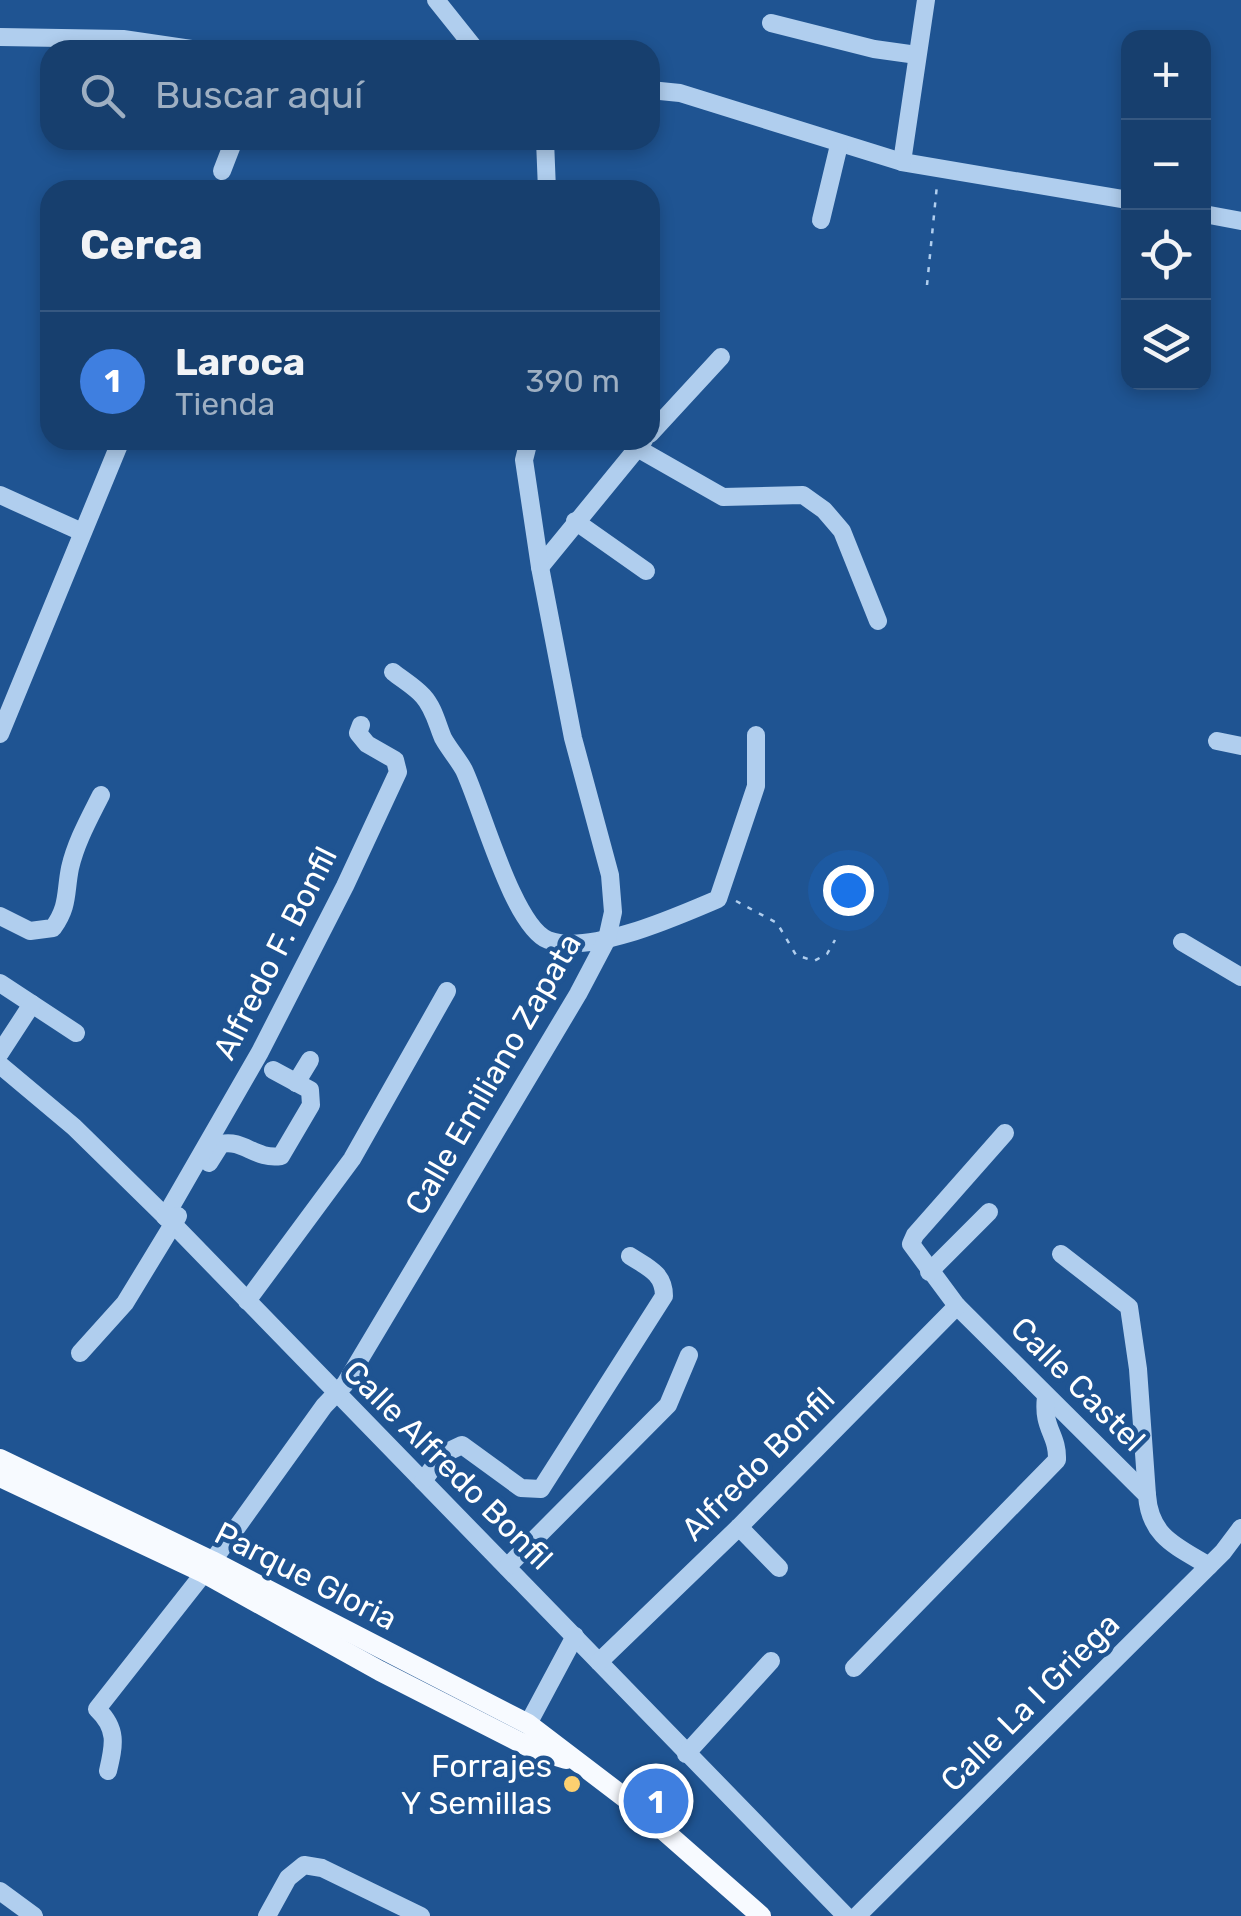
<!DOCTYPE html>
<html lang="es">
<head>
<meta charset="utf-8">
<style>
	:root { --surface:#173f6e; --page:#204673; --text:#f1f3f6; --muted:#9eafc2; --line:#365881; --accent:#fcd070 }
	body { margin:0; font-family:Rubik,sans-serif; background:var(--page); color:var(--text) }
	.controls { position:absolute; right:30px; top:30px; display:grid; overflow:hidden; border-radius:20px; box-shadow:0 5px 15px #0003 }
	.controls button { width:90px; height:90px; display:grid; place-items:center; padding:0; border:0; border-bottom:2px solid var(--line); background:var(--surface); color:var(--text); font:50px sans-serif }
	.you { position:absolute; left:848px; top:890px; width:35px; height:35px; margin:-25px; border:8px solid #fff; border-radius:50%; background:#1a73e8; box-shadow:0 0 0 15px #1a73e833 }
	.badge { display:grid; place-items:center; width:65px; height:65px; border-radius:50%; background:var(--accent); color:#fff; font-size:32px; font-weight:700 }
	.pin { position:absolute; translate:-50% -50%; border:5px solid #fff; box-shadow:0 2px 10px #0006 }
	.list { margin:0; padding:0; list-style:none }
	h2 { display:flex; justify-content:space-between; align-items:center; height:130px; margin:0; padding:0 40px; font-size:42px }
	h2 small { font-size:32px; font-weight:400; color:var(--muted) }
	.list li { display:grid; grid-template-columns:65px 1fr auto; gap:30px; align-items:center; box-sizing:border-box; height:140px; padding:0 40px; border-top:2px solid var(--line) }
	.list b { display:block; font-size:38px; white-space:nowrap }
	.list p { margin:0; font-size:32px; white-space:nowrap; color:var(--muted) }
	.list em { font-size:32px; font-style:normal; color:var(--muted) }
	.icon { flex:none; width:55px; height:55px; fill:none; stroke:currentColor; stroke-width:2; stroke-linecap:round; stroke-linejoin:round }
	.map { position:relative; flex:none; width:1241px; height:1916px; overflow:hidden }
	.search { position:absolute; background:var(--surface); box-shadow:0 5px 15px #0003; left:40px; top:40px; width:620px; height:110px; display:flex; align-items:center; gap:25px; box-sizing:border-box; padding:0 35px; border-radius:30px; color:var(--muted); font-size:38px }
	.panel { position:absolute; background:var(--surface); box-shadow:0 5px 15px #0003; left:40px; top:180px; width:620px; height:270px; border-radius:30px }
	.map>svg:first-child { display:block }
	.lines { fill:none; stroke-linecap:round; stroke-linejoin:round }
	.path { stroke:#b0ceee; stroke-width:2.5; stroke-dasharray:5 8; stroke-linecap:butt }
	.minor { stroke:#b0ceee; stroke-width:18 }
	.major { stroke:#f7faff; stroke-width:20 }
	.poi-dot { fill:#fcd070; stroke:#1f5492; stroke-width:4 }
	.labels { text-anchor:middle; stroke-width:9; stroke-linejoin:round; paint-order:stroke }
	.street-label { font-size:32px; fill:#fff; stroke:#1f5492 }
	.poi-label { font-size:32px; fill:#fff; stroke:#1f5492; text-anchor:end }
</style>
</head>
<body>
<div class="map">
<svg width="1241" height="1916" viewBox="0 0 1241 1916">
	<rect width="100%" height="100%" fill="#1f5492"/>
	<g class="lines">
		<g class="path">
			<path d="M927 285 937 185"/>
			<path d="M736 901 777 923 796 955 814 961 827 954 835 940"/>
		</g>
		<g class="minor">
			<path d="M436 0 476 50"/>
			<path d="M771 23 874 49 917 55"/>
			<path d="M0 37 123 39 198 50"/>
			<path d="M650 90 680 93 902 162 1128 200"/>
			<path d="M545 140 547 190"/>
			<path d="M902 162 926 0"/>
			<path d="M222 171 234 140"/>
			<path d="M1204 214 1241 221"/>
			<path d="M821 220 839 145"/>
			<path d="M650 434 721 357"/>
			<path d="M637 448 723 497 803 495 824 510 842 531 878 621"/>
			<path d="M0 495 82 532"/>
			<path d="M575 521 646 571"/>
			<path d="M540 567 644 440"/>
			<path d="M393 672C403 680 415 687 423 696 434 708 437 724 443 738 449 749 458 759 464 770 482 808 513 926 548 940 589 956 678 916 718 899L756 786V735"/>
			<path d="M0 734 121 440"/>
			<path d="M1217 741 1241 746"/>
			<path d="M0 916 30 931 53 928C69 906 65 893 70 868 76 842 89 819 101 795"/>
			<path d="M1182 942 1241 977"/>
			<path d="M0 983 76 1033"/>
			<path d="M0 1053 32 1004"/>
			<path d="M0 1065 74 1127 173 1224 846 1916"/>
			<path d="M296 1083 310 1060"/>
			<path d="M1005 1133 915 1235 911 1244 957 1306 1147 1495C1150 1537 1176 1546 1209 1566"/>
			<path d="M209 1163 221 1144C244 1139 255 1160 281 1156L311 1105 310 1090 273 1070"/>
			<path d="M165 1217 260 1052 345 886 398 772 395 760 367 744 358 733 361 725"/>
			<path d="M1061 1254 1129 1307 1138 1369 1147 1495"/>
			<path d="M929 1272 989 1212"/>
			<path d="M247 1301 352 1159 447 991"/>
			<path d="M80 1353 125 1303 178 1216"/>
			<path d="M423 1481 443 1454 462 1445 521 1488 541 1489 664 1296C664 1273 647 1267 630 1256"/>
			<path d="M739 1527 779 1568"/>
			<path d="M507 1567 668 1405 689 1355"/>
			<path d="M599 1662 739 1527 957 1306"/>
			<path d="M854 1668 1057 1460C1058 1434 1042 1429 1046 1397"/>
			<path d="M528 1724 575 1636"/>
			<path d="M686 1754 771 1661"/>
			<path d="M108 1771C114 1745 118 1729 97 1709L204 1573 324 1406 345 1384 578 994 607 939 613 912 610 875 573 738 540 567 524 460 529 440"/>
			<path d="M0 1891 34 1916"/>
			<path d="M267 1916 288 1878 304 1865 322 1868 421 1916"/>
			<path d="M857 1916 1223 1552 1241 1528"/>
		</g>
		<g class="major">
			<path d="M0 1459 212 1561 528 1724 637 1807 761 1916"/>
			<path d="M0 1477 204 1573 380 1671 533 1749 566 1759"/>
		</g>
	</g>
	<circle class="poi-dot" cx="572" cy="1784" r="10"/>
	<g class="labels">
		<g class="street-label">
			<text transform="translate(275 953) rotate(-63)" y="11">Alfredo F. Bonfil</text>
			<text transform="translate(493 1074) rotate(-60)" y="11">Calle Emiliano Zapata</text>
			<text transform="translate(1078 1384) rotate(45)" y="11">Calle Castel</text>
			<text transform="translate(758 1464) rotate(-45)" y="11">Alfredo Bonfil</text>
			<text transform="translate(448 1465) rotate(45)" y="11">Calle Alfredo Bonfil</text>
			<text transform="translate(306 1576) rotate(27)" y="11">Parque Gloria</text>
			<text transform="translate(1030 1702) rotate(-45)" y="11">Calle La I Griega</text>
		</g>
		<g class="poi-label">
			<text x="552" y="1777">Forrajes<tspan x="552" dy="37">Y Semillas</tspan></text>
		</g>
	</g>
</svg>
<div class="controls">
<button>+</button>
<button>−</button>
<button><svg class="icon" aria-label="locate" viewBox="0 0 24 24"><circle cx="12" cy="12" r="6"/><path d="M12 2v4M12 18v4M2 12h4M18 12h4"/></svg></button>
<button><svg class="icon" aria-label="layers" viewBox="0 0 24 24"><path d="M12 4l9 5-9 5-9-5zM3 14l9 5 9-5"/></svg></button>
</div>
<div class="you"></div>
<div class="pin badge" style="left:656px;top:1801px;background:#3f7fe0">1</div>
<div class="search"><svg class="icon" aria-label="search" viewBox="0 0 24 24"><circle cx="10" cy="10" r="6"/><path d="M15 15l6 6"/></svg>Buscar aquí</div>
<section class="panel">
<h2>Cerca<small></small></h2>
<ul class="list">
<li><span class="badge" style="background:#3f7fe0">1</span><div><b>Laroca</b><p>Tienda</p></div><em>390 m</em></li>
</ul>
</section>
</div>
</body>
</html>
